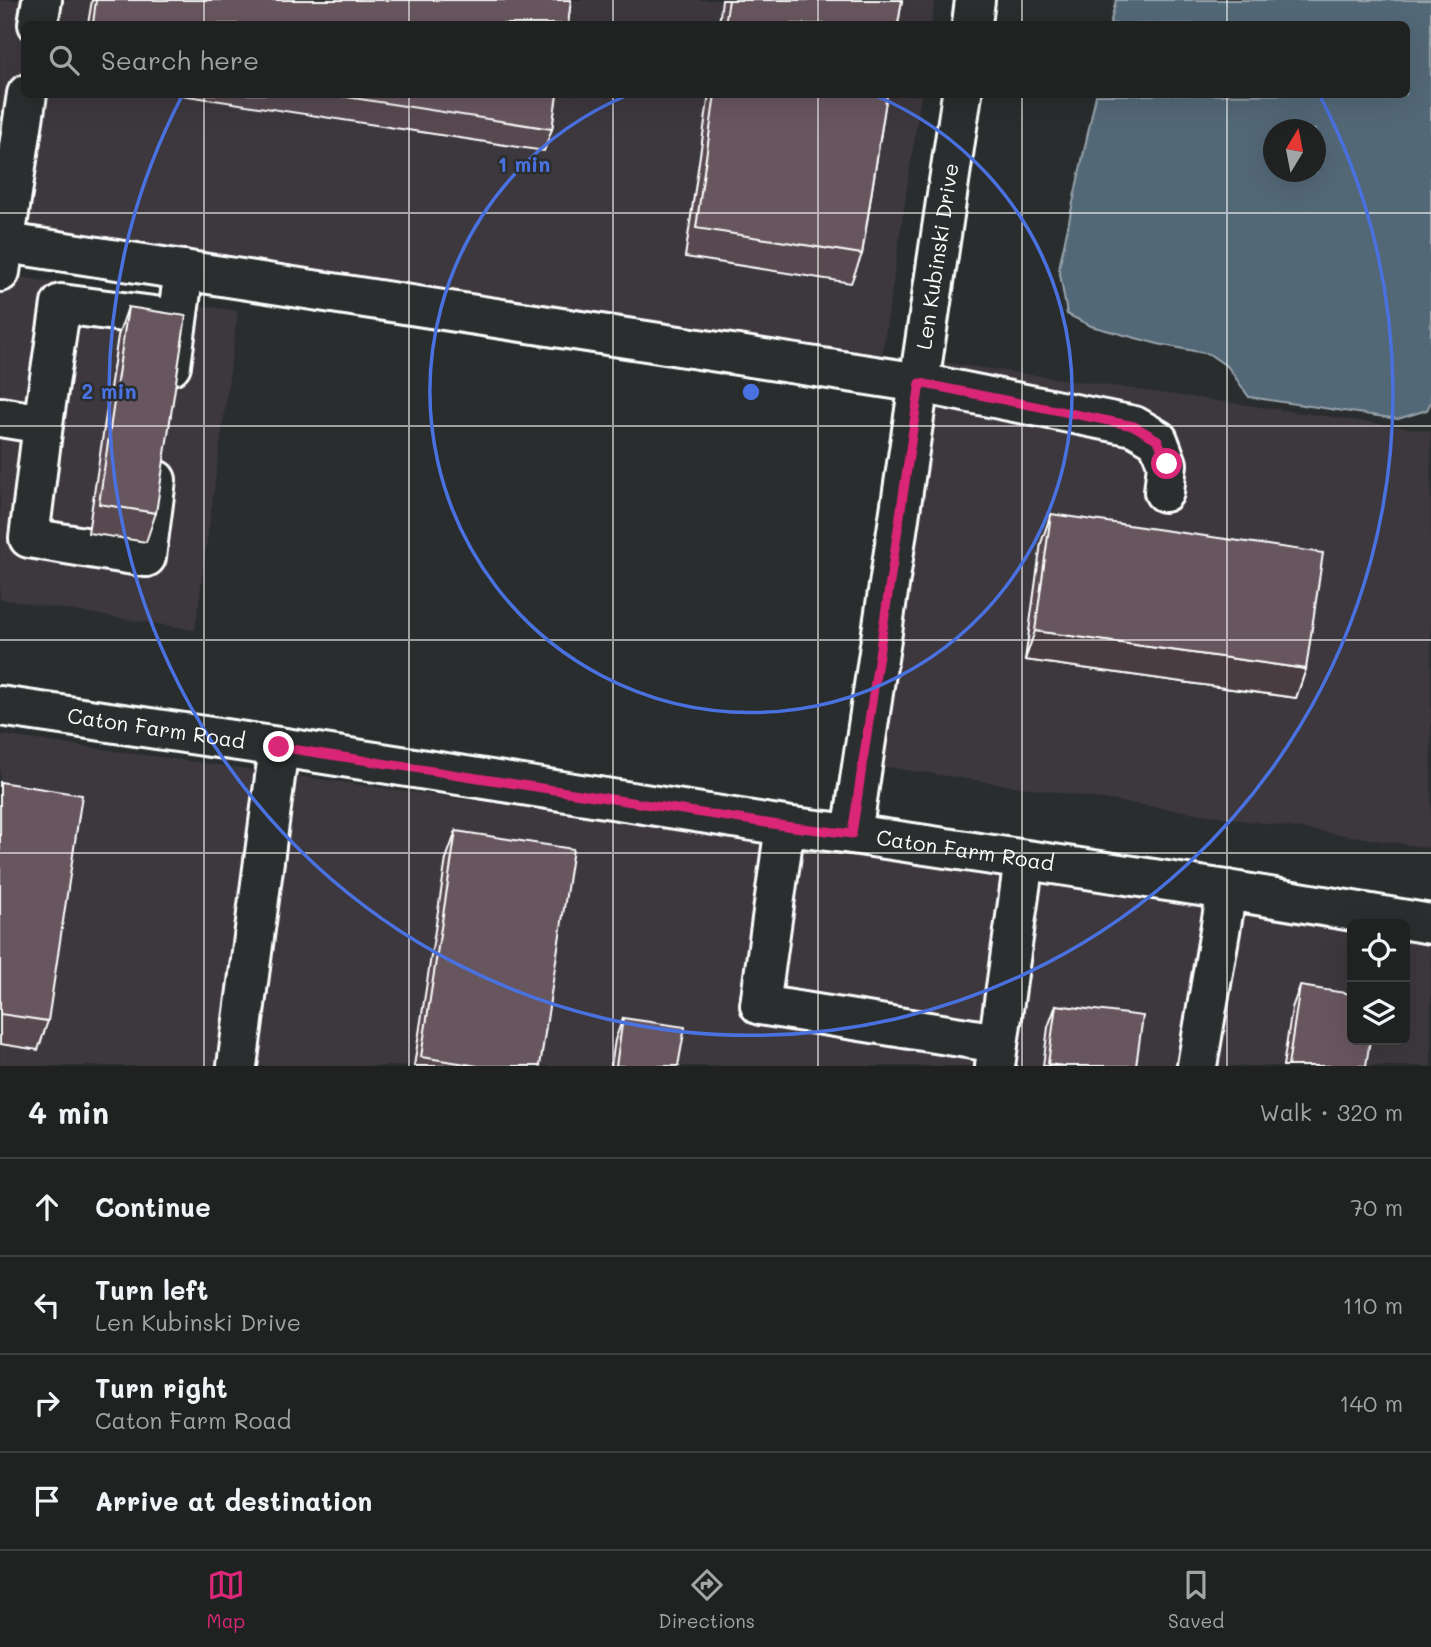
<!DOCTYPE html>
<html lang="en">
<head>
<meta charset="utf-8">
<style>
	:root { --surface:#202222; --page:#2d2f2f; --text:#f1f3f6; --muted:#a2a4a5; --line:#3d3f40; --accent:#db2777 }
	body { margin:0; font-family:Mali,sans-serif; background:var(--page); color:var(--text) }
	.controls { position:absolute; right:21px; bottom:21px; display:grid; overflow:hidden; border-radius:10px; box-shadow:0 7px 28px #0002 }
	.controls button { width:63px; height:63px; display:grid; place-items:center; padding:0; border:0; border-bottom:2px solid var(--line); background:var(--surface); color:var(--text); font:35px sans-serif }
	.compass { position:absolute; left:1263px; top:119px; width:63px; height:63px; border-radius:50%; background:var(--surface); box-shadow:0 7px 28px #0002; rotate:10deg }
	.stop { position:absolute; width:21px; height:21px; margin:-16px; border:5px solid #db2777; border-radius:50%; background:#fff }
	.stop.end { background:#db2777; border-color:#fff; box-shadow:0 2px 7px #0008 }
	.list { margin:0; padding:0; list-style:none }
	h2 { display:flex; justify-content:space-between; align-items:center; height:91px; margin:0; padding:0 28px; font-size:30px }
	h2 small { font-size:23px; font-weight:400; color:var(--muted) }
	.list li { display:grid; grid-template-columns:46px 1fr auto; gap:21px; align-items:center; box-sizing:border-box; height:98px; padding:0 28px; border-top:2px solid var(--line) }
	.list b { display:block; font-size:26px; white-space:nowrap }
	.list p { margin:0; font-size:23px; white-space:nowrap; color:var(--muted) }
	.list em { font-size:23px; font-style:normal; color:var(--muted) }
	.icon { flex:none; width:38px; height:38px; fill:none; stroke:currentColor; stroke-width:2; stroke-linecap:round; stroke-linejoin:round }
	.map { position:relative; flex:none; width:1431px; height:1066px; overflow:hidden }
	.search { position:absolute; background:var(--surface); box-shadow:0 7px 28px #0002; left:21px; right:21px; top:21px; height:77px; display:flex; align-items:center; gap:18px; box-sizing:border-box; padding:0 24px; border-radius:10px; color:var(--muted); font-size:26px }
	.sheet { height:483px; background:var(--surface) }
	nav { display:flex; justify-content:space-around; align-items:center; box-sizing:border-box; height:98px; border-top:2px solid var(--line); background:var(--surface); font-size:19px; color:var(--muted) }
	nav a { display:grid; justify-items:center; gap:4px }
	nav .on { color:var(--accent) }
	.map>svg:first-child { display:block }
	.built { fill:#3c393c }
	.water { fill:#536777; stroke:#98a4ad; stroke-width:2; fill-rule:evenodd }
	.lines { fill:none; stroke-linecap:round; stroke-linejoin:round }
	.minor-casing { stroke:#fff; stroke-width:44 }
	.minor { stroke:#2a2d2e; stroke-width:38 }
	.wall { fill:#594a51; stroke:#fff; stroke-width:2 }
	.shaded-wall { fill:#483c42; stroke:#fff; stroke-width:2 }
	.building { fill:#67565e; stroke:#fff; stroke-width:2 }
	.route { stroke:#db2777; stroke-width:9 }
	.grid { fill:none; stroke:#fff; stroke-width:2; stroke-opacity:0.55 }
	.ring { fill:none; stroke:#4a71e0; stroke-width:3.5 }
	.labels { text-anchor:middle; stroke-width:5; stroke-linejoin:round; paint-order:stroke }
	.street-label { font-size:21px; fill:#fff; stroke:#2a2d2e }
	.centre { fill:#4a71e0; stroke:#2a2d2e; stroke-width:3.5 }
	.ring-label { font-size:21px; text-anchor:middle; font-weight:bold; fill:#4a71e0; stroke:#2a2d2e; stroke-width:5; stroke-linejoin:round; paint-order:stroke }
</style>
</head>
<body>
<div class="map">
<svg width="1431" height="1066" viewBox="0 0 1431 1066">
	<rect width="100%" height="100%" fill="#2a2d2e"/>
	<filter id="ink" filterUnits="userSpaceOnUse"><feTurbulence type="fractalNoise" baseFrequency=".0143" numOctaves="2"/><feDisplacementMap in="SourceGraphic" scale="14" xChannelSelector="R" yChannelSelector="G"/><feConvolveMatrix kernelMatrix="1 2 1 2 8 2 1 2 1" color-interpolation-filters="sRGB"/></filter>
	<g filter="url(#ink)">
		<g class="built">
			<path d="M0 0H935L931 24H24V94L921 95 882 355 0 231Z"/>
			<path d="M0 274 238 311 195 630 0 599Z"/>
			<path d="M933 361 1431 431V848L873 765Z"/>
			<path d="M0 735 599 818 1352 931V1040H1405V938L1431 942V1066H0Z"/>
		</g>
		<path class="water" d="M1116 0H1431V402L1427 410 1398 419 1249 397 1228 367 1209 354 1158 344 1091 326 1067 314 1059 268 1096 95 1406 94V24H1110ZM1274 130H1316V172H1274Z"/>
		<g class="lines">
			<defs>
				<g id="minor">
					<path d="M38 24 42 0"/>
					<path d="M972 24 975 0"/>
					<path d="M0 242 920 383 1134 426 1158 440 1167 464 1164 492"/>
					<path d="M0 272 27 94"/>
					<path d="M171 365 184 270"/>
					<path d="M0 417 43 424 29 538 146 557 156 480"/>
					<path d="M43 424 61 304 177 319"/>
					<path id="s1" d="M0 706 279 747 785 826 852 834 1227 890 1431 924"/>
					<path d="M785 826 760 1005 998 1043"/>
					<path id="s2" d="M852 834 962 94"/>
					<path d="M237 1066 279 747"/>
					<path d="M995 1066 1024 860"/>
					<path d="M1197 1066 1227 890"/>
				</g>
			</defs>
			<use href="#minor" class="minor-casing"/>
			<use href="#minor" class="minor"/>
		</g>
		<g class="wall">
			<path d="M92 0H571L568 24H88Z"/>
			<path d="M722 0H902L898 24H719Z"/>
			<path d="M175 94H557L552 129 544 151Z"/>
			<path d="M709 94H887L862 254 851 283 685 257Z"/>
			<path d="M128 307 156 513 146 542 88 533 118 336Z"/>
			<path d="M1051 514 1306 669 1296 698 1025 660 1041 543Z"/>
			<path d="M0 782 48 1021 38 1050 0 1044Z"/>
			<path d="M456 831 540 1066H414L446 859Z"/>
			<path d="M1300 986 1366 1066H1283L1292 1008Z"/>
			<path d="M1056 1005 1136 1066H1043L1048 1027Z"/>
			<path d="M623 1018 678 1066H611L615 1040Z"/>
		</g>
		<path class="shaded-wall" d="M1035 631 1306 669 1296 698 1025 660Z"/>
		<g class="building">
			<path d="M96 0H571L568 24H93Z"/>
			<path d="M729 0H902L898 24H725Z"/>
			<path d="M328 94H557L552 129Z"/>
			<path d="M715 94H887L862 254 696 228Z"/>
			<path d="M128 307 186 316 156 513 99 504Z"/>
			<path d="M1051 514 1323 553 1306 669 1035 631Z"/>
			<path d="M0 782 82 795 48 1021 0 1014Z"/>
			<path d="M456 831 573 849 540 1066H478L421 1057Z"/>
			<path d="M1300 986 1352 994V1040H1370L1366 1066H1288Z"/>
			<path d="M1056 1005 1143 1016 1136 1066H1065L1048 1064Z"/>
			<path d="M623 1018 685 1027 678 1066H616Z"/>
		</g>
	</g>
	<g class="lines" filter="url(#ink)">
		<path class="route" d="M279 747 785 826 852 834 920 383 1134 426 1158 440 1167 464"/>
	</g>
	<path class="grid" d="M204 0V24M409 0V24M613 0V24M818 0V24M1022 0V24M1227 0V24M204 94V1066M409 94V1066M613 94V1066M818 94V1066M1022 94V1066M1227 94V1066M0 213H1431M0 426H1431M0 640H1431M0 853H1431"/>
	<g class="ring">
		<path d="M874 95A321 321 0 1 1 628 95"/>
		<path d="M1320 96A642 642 0 1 1 182 96"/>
	</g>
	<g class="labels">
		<g class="street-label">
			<text dy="7" stroke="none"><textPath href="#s2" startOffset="584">Len Kubinski Drive</textPath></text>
			<text dy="7" stroke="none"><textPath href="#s1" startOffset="158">Caton Farm Road</textPath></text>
			<text dy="7" stroke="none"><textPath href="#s1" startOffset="976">Caton Farm Road</textPath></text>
		</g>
	</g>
	<circle cx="751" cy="392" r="10" class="centre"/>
	<g class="ring-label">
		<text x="524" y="172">1 min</text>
		<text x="109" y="399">2 min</text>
	</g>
</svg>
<div class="controls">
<button><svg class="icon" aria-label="locate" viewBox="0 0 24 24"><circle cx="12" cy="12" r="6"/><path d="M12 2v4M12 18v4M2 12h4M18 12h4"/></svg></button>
<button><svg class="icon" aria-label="layers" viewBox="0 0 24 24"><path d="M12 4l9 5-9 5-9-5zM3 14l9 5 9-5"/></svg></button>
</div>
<svg class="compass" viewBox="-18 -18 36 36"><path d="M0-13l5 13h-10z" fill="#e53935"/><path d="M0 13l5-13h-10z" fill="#a2a4a5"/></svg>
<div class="stop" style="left:1167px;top:464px"></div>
<div class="stop end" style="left:279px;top:747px"></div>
<div class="search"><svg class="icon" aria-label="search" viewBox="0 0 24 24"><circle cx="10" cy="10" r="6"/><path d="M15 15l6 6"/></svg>Search here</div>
</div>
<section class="sheet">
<h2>4 min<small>Walk · 320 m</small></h2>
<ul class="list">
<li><svg class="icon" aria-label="ahead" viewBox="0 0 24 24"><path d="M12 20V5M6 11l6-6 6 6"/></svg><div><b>Continue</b></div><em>70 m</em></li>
<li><svg class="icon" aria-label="left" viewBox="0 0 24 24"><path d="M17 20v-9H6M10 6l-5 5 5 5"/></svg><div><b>Turn left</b><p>Len Kubinski Drive</p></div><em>110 m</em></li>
<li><svg class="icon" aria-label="right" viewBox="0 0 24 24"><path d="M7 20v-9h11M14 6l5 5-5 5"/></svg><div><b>Turn right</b><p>Caton Farm Road</p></div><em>140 m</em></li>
<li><svg class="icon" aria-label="arrive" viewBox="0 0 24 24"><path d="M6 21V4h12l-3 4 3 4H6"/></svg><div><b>Arrive at destination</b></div></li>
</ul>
</section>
<nav>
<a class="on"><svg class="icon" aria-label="map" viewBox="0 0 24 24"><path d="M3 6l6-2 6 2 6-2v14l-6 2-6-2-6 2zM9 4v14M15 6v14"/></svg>Map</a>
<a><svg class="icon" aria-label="directions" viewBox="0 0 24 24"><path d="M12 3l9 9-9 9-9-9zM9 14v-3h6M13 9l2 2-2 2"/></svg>Directions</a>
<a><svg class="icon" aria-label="saved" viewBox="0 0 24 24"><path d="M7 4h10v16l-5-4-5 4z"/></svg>Saved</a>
</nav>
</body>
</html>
